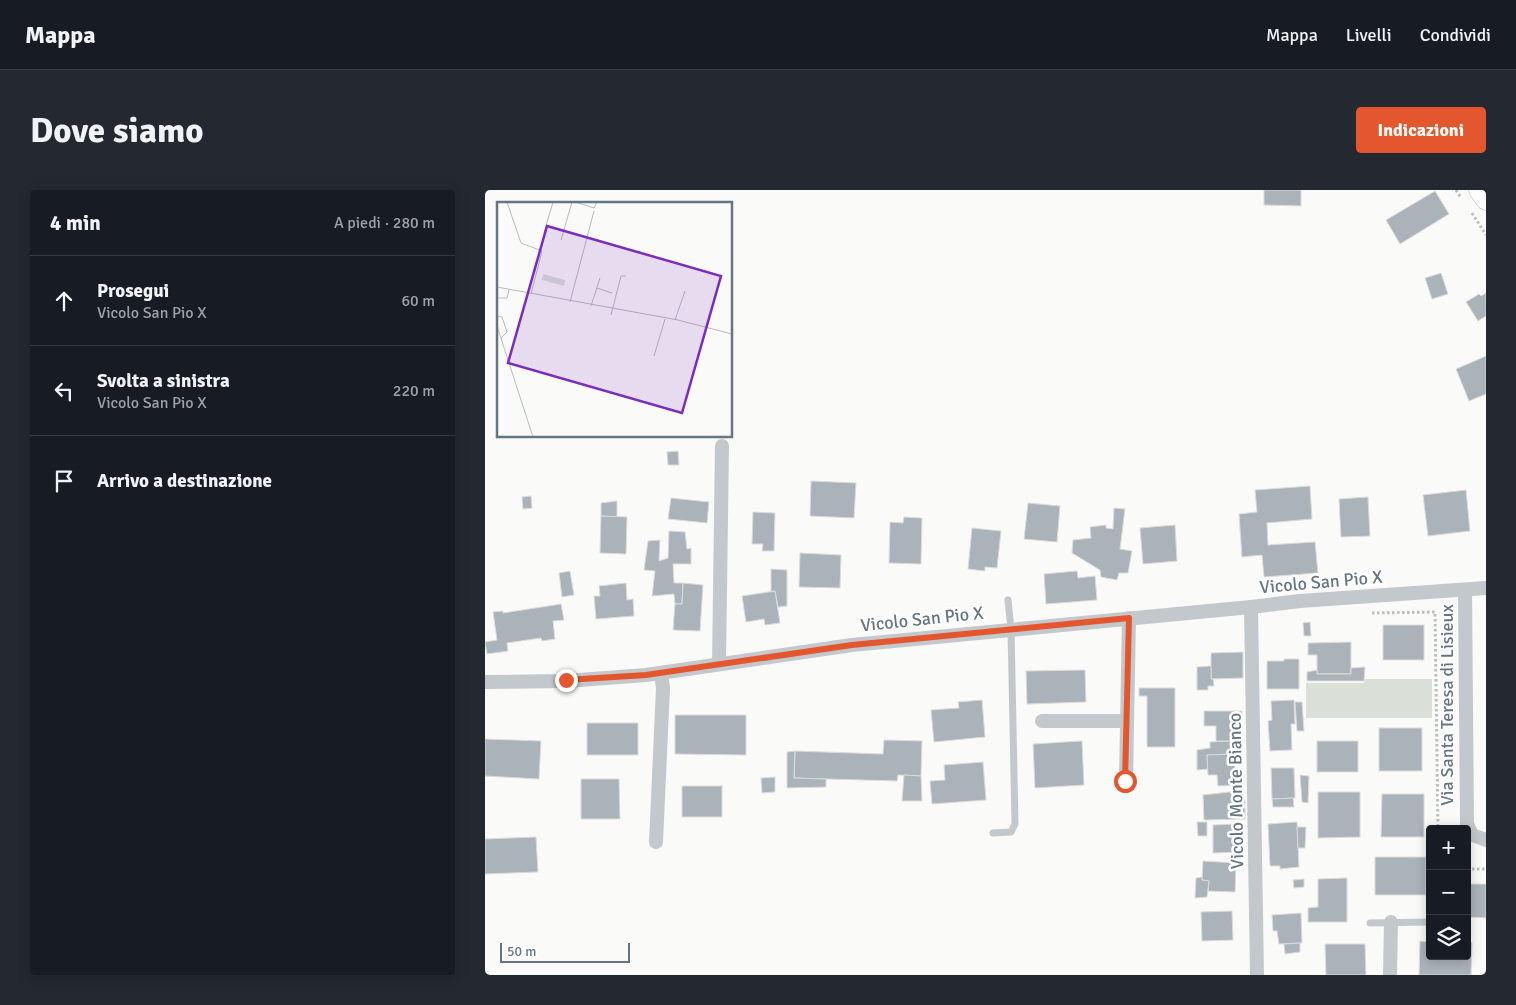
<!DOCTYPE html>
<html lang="it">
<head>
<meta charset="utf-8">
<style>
	:root { --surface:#171b24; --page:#242831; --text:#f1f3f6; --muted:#9ea1a6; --line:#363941; --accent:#e4572e }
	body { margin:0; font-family:Signika,sans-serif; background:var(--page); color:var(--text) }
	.controls { position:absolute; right:15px; bottom:15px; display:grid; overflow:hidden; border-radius:5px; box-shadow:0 2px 12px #0003 }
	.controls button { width:45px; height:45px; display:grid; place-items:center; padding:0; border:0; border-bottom:1px solid var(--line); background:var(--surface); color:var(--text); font:25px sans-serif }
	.scale { position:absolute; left:15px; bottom:12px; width:130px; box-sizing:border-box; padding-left:5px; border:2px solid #657683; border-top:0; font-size:14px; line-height:18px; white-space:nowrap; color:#657683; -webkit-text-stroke:4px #fff; paint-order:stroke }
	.stop { position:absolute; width:15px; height:15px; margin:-11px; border:4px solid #e4572e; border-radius:50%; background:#fff }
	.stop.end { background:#e4572e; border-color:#fff; box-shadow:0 1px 5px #0008 }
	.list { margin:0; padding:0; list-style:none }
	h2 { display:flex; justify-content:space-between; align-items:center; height:65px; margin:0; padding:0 20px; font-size:21px }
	h2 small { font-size:16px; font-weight:400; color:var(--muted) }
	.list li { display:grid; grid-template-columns:32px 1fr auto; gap:15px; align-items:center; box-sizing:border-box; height:90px; padding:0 20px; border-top:1px solid var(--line) }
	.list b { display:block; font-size:19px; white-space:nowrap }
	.list p { margin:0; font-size:16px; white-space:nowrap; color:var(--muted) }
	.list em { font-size:16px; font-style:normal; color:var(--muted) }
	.icon { flex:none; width:28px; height:28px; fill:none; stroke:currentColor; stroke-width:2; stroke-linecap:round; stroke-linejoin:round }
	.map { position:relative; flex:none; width:1001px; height:785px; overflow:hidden; border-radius:5px }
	header { display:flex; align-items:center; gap:30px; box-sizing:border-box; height:70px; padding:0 25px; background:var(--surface); border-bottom:1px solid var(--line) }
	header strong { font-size:24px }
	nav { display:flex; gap:28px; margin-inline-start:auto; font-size:18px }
	.intro { display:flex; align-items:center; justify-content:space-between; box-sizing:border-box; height:120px; padding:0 30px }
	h1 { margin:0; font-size:35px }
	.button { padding:12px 22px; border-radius:5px; background:var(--accent); color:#fff; font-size:18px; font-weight:700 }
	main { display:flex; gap:30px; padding:0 30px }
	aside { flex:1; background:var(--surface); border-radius:5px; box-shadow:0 2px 12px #0003 }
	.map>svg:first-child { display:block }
	.green { fill:#dadfd7 }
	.building { fill:#aab3b9; stroke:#dcdcda }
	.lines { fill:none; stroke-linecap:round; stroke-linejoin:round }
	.secondary-casing { stroke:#b3babf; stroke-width:21 }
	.path { stroke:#bbbfc2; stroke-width:3; stroke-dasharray:2.5 2.5; stroke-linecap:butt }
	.lane { stroke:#c3c8cc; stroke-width:7 }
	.street { stroke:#c3c8cc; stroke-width:14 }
	.secondary { stroke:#fff; stroke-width:20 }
	.route { stroke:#e4572e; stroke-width:6 }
	.labels { text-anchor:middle; stroke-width:5; stroke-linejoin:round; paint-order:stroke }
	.street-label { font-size:18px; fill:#657683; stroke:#fff }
	.inset-road { fill:none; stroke:#b5bdc2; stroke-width:1 }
	.view { fill:#7b2cbf; fill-opacity:0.15; stroke:#7b2cbf; stroke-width:2.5 }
	.inset-edge { fill:none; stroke:#657683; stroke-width:2.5 }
</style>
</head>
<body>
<header>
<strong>Mappa</strong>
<nav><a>Mappa</a><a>Livelli</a><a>Condividi</a></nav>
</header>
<div class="intro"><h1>Dove siamo</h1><a class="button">Indicazioni</a></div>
<main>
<aside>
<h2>4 min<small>A piedi · 280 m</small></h2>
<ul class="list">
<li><svg class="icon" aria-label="ahead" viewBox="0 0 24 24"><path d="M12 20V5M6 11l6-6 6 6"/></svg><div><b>Prosegui</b><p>Vicolo San Pio X</p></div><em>60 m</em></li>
<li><svg class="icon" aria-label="left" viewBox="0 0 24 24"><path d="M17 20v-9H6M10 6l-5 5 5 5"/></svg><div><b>Svolta a sinistra</b><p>Vicolo San Pio X</p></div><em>220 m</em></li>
<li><svg class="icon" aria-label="arrive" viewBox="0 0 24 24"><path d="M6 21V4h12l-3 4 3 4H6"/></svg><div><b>Arrivo a destinazione</b></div></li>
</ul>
</aside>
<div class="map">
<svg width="1001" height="785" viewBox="0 0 1001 785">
	<rect width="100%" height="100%" fill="#fafaf8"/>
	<path class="green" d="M880 489H947V528H821V493H879Z"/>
	<g class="building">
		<path d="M779 0H816V16L779 15Z"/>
		<path d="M950 1 964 24 915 54 901 30Z"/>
		<path d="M956 83 963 104 947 109 940 88Z"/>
		<path d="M1001 103V126L993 131 981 112 994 104 996 106Z"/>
		<path d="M1001 166V204L984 211 971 179Z"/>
		<path d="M193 261 194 275H183L182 262Z"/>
		<path d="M326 291 371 293 369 328 325 326Z"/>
		<path d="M825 296 827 329 782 333 783 355 830 352 833 383 779 387 777 365 757 367 754 324 772 322 770 300Z"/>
		<path d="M981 300 985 341 943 346 938 305Z"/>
		<path d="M46 306 47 318 38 319 37 307Z"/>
		<path d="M883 307 885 346 856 347 854 309Z"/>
		<path d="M186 308 224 312 222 333 183 329Z"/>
		<path d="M132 311V327L116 326V313Z"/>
		<path d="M543 313 575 316 572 352 539 349Z"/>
		<path d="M629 318 640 319 635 359 647 361 643 383H634L632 390 616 387 615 380 587 363 588 350 606 348 605 337 621 335V338L628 339Z"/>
		<path d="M268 322 290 323 289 361H277L278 354H267Z"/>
		<path d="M116 326 142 327 141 364 115 363Z"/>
		<path d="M419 327 437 328 436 374 404 373 405 332 418 333Z"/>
		<path d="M690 335 692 371 658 374 655 338Z"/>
		<path d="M487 338 516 341 512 378 500 377V381L483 379Z"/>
		<path d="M184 341 200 342 202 359 206 358V374H188L189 393H198L197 414H190L189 404 167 406 170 381 159 380 163 351 175 350 174 371 183 368Z"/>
		<path d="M315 363 356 365 355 398 314 397Z"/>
		<path d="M286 379 302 380V416L293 417 290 401 286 402Z"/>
		<path d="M85 381 89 405 77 407 74 383Z"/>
		<path d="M592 381 593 388 610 386 612 410 561 414 559 384Z"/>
		<path d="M141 393 142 410 148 409 149 426 111 429 109 406H115L114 396Z"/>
		<path d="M198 393 218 395 215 441 188 440 190 414H197Z"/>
		<path d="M290 401 295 433 280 435 279 429 261 432 257 406Z"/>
		<path d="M76 414 79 430 68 431 70 449 57 451 56 448 22 453 23 461 2 464 0 452 12 450 8 422 18 421V423Z"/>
		<path d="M825 432 826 446H819L818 433Z"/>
		<rect x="898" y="435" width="41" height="35"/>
		<path d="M866 452V484H832V465H823V453Z"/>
		<path d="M758 462V488L726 489V463Z"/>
		<path d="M799 469H814V499H782V471H799Z"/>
		<path d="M726 476V489H728L729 496H723V500H712V477Z"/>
		<path d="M880 477 879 491H822V482L832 480V484H866V478Z"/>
		<path d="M600 480 601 512 542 514 541 481Z"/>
		<path d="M654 498H690V557H662V506H654Z"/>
		<path d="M497 510 500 547 449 552 446 520 474 518 473 512Z"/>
		<path d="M809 510 810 534H806L807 560 785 561 783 531 787 530 786 511Z"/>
		<path d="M810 512H817L819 541H812Z"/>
		<path d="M719 521H757V551H731V536H719Z"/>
		<path d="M190 525H261V565L190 564Z"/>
		<rect x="102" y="533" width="51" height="32"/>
		<rect x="894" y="538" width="43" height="43"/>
		<path d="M0 549 56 551 54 589 0 586Z"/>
		<path d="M399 550 437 551 436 586 413 585 412 591 309 588 310 561 398 564Z"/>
		<path d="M597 551 599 595 550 598 548 554Z"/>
		<path d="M747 551 749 564 722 565 723 579 712 580V560L725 558V552Z"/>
		<rect x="832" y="551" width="41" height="31"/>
		<path d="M310 561 309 588 341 589V597L302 598V562Z"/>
		<path d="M749 564 750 582H759V595L733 596 732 585H723L722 565Z"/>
		<path d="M498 572 501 610 447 614 445 591 460 590 459 575Z"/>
		<path d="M786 578H809L810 608 787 609Z"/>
		<path d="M419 585 436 586 437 611H417Z"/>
		<path d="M815 585 824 586 823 613 817 612Z"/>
		<path d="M290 587V602L277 603 276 588Z"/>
		<path d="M96 589H134L135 629H96Z"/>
		<rect x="197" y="596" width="40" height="31"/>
		<path d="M753 601V610L760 609V629L719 630 718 605Z"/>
		<path d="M833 602H875V647L833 648Z"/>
		<path d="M897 604H939V647H896Z"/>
		<path d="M808 608 809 617H788L787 609Z"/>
		<path d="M712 632H722V646H713Z"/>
		<path d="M812 632 814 677 795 679V676H785L783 634Z"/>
		<path d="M752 634 753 651 758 650V662L728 663V635Z"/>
		<path d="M812 637H821L820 658H813Z"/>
		<path d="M51 647 53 682 0 684V649Z"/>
		<rect x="890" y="667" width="51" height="38"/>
		<path d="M718 671 751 673 750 702 723 701 724 691 717 690Z"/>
		<path d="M717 687V690L724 691 722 707 710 708 711 688Z"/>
		<path d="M862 688V732H823V718L833 717V689Z"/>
		<path d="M819 689V697L809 698 808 690Z"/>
		<path d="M982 694H1001V728L982 727Z"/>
		<path d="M747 721 748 750 717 751 716 722Z"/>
		<path d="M816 723 817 753 794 754 792 741H788L787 725Z"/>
		<path d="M935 751 945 752V766H982V752L987 753 986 785H934Z"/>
		<path d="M815 753V762L800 764 799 754Z"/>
		<path d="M840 754H880L881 785H841Z"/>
	</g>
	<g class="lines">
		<defs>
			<path id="secondary" d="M994 0 1001 10"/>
		</defs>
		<use href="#secondary" class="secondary-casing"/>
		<g class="path">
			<path d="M971 0 976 8"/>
			<path d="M987 23 1001 45"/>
			<path d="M887 423 950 422 953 639"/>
			<path d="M982 679H1001"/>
		</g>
		<g class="lane">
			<path d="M508 643 526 642 530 634 526 439 523 410"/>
			<path d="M885 733 945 732"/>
		</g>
		<g class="street">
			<path d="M980 400 982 634 987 645 1001 650"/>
			<path d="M766 417 772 785"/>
			<path d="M234 474 237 256"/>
			<path d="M0 492 81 491 161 485 367 455 766 417 815 411 1001 398"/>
			<path d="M557 531H642"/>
			<path d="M641 591 644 428"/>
			<path d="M171 652 178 498 176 483"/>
			<path d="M905 785 906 732"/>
		</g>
		<use href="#secondary" class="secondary"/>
	</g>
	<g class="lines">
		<path class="route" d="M81 490 161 485 367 455 644 428 640 591"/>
	</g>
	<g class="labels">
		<g class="street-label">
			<text transform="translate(836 392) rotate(-5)" y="6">Vicolo San Pio X</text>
			<text transform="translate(437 429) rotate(-6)" y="6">Vicolo San Pio X</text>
			<text transform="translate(962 515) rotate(-90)" y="6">Via Santa Teresa di Lisieux</text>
			<text transform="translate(751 601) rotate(-91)" y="6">Vicolo Monte Bianco</text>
		</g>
	</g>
	<g transform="translate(12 12)">
		<rect width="235" height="235" fill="#fafaf8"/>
		<path d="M46 72 68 78 67 84 45 78Z" fill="#dadfd7"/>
		<path class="inset-road" d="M10 0 24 41 45 49 34 92M78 0 97 6 100 0M47 31 56 0M64 38 75 0M0 85 181 118 235 132M100 86 115 91M0 96H10L12 88M73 100 97 9M94 104 103 76M114 113 124 74H129M0 114 5 115 10 130 4 136M178 118 188 89M0 124 36 235M157 154 168 117"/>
		<path class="view" d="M50 24 224 74 185 211 11 161Z"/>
		<rect width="235" height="235" class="inset-edge"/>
	</g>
</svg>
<div class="controls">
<button>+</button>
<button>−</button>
<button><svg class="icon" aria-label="layers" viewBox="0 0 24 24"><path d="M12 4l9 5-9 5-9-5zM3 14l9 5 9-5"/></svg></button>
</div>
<div class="scale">50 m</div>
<div class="stop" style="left:640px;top:591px"></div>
<div class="stop end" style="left:81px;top:490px"></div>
</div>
</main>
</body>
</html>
